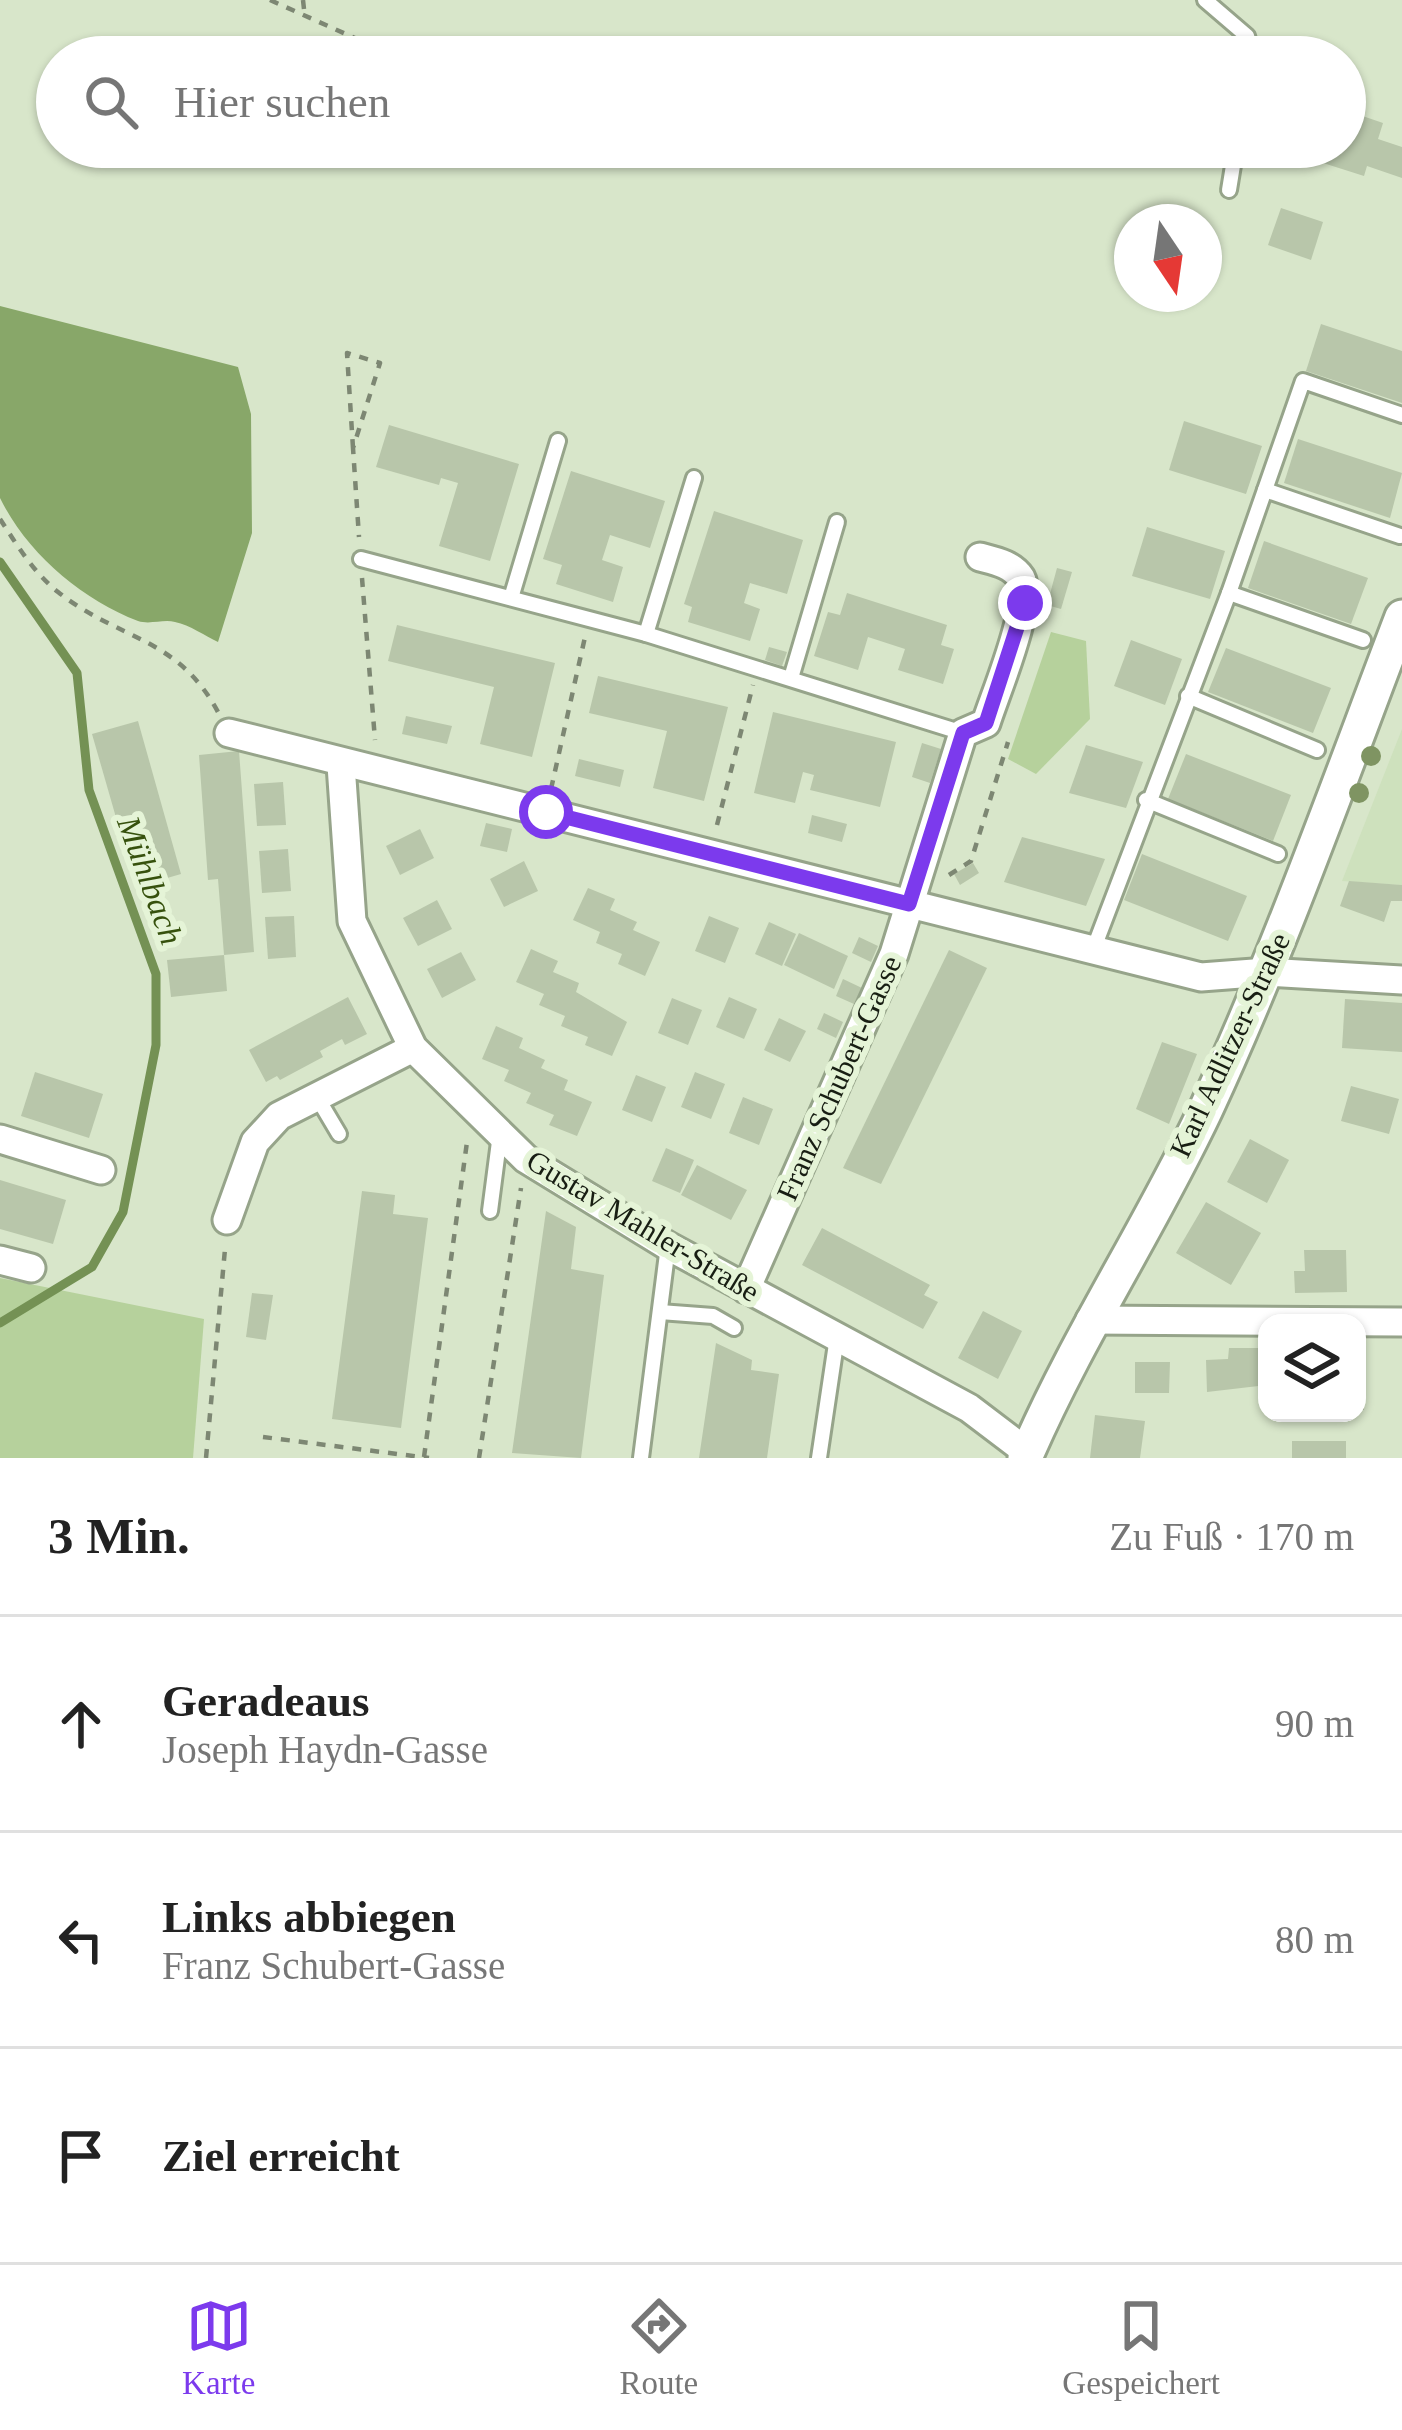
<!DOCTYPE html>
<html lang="de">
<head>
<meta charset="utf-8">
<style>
	:root { --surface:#fff; --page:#f6f6f6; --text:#222; --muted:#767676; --line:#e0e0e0; --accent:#7c3aed }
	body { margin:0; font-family:"Times New Roman",serif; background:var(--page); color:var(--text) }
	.controls { position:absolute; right:36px; bottom:36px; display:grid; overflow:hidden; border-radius:24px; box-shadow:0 3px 9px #0004 }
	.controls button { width:108px; height:108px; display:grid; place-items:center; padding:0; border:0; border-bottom:3px solid var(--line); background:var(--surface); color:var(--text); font:60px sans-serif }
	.compass { position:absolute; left:1114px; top:204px; width:108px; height:108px; border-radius:50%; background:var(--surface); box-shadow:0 3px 9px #0004; rotate:167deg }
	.stop { position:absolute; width:36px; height:36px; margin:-27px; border:9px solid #7c3aed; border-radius:50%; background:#fff }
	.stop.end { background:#7c3aed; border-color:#fff; box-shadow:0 3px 12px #0008 }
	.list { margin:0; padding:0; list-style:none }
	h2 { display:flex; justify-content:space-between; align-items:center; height:156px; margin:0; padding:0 48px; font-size:51px }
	h2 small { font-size:39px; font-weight:400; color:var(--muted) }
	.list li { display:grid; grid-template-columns:78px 1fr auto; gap:36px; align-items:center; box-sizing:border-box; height:216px; padding:0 48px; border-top:3px solid var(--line) }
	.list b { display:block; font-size:45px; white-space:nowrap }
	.list p { margin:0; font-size:39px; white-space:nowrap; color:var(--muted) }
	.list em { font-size:39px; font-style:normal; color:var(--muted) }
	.icon { flex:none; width:66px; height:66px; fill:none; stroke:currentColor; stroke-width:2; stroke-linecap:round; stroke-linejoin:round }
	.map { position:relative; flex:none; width:1402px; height:1458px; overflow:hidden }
	.search { position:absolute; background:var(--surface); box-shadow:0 3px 9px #0004; left:36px; right:36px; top:36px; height:132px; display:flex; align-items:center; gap:30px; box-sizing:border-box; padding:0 42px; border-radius:66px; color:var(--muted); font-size:45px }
	.sheet { height:804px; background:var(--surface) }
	nav { display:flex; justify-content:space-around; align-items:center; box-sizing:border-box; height:168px; border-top:3px solid var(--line); background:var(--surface); font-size:33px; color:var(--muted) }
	nav a { display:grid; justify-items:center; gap:6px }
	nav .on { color:var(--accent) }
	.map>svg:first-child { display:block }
	.built { fill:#cee1bd }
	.green { fill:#b6d19c }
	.forest { fill:#88a769 }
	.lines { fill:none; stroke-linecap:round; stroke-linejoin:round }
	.stream { stroke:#749154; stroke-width:9 }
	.building { fill:#b8c6aa }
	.service-casing { stroke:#96a48a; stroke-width:20 }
	.minor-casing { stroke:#96a48a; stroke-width:33 }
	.tertiary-casing { stroke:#96a48a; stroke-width:39 }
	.path { stroke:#7d8773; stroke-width:4.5; stroke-dasharray:9 9; stroke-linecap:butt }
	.service { stroke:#fff; stroke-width:14 }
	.minor { stroke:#fff; stroke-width:27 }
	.tertiary { stroke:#fff; stroke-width:33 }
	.tree { fill:#7f9462 }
	.route { stroke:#7c3aed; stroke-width:15 }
	.labels { text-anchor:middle; stroke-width:12; stroke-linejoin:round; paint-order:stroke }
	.street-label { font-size:30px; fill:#181e13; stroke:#e5f4d7 }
	.water-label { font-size:33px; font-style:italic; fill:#36510d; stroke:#e5f4d7 }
</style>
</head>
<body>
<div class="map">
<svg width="1402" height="1458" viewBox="0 0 1402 1458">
	<rect width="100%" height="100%" fill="#d8e6ca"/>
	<path class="built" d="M1402 729V885L1342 881Z"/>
	<g class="green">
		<path d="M1051 632 1086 641 1090 719 1036 774 1008 759Z"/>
		<path d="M0 1278 204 1319 193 1458H0Z"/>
	</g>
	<path class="forest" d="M0 306 238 367 251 414 252 533 218 642C205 636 190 625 175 622 163 619 150 625 138 621 81 599 27 553 0 498Z"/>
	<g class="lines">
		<path class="stream" d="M0 562 77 673 89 790 156 974V1045L123 1212 92 1267 0 1323"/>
	</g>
	<g class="building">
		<path d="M1345 110 1383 123 1378 139 1402 147V178L1367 166 1364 176 1298 155 1301 147H1345Z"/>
		<path d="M1281 208 1323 222 1311 260 1268 245Z"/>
		<path d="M1321 324 1402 351V403L1306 371Z"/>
		<path d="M1184 421 1262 446 1246 494 1169 470Z"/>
		<path d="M389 425 519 464 490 561 439 546 458 483 441 478 439 485 376 467Z"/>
		<path d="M1298 439 1402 473 1390 518 1284 483Z"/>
		<path d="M571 471 665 501 650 548 610 535 602 560 623 567 613 602 556 584 562 565 543 559Z"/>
		<path d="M714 511 803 540 787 594 750 583 744 603 760 609 750 641 688 622 692 607 684 604Z"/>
		<path d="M1147 527 1225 551 1210 599 1132 576Z"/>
		<path d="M1264 541 1368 578 1351 624 1248 588Z"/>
		<path d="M1057 568 1072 572 1061 609 1047 605Z"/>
		<path d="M847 593 947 625 941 645 954 649 943 684 898 670 905 649 868 637 858 670 814 656 828 612 840 615Z"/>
		<path d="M397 625 555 663 532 757 480 744 494 687 388 661Z"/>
		<path d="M1131 640 1182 659 1165 705 1114 686Z"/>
		<path d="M769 647 787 652 782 666 765 660Z"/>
		<path d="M1226 648 1331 688 1313 733 1208 692Z"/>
		<path d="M598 676 728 707 704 801 653 788 667 731 589 713Z"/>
		<path d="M773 712 896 742 880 807 810 790 814 775 803 772 795 803 754 793Z"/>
		<path d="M406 716 452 726 447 744 402 734Z"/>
		<path d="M138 721 181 874 136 887 92 734Z"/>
		<path d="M922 743 941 749 930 783 912 777Z"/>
		<path d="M1086 745 1143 762 1126 808 1069 793Z"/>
		<path d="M239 751 254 952 224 955 218 879 208 880 199 755Z"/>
		<path d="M1186 754 1291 795 1273 841 1168 799Z"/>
		<path d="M579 759 624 770 620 787 575 776Z"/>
		<path d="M283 782 286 825 257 826 254 784Z"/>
		<path d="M812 815 847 824 842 842 808 833Z"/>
		<path d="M486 823 512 829 507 852 480 846Z"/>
		<path d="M420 829 434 858 400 875 386 846Z"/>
		<path d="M1022 837 1105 859 1086 906 1004 882Z"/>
		<path d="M288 849 291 891 262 893 259 851Z"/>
		<path d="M1142 854 1247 896 1228 941 1124 900Z"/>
		<path d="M524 861 538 891 504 907 490 879Z"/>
		<path d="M973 863 979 873 960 885 954 874Z"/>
		<path d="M1349 881 1402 885V901H1391L1384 922 1340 906Z"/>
		<path d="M588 888 615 899 610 910 637 922 633 930 660 942 645 976 618 964 622 954 596 943 600 932 573 920Z"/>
		<path d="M437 900 452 929 418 946 403 918Z"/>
		<path d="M294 916 296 957 268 959 265 917Z"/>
		<path d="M709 916 739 928 725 963 695 951Z"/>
		<path d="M769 922 796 934 782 966 755 954Z"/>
		<path d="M799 933 848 956 834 989 784 965Z"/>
		<path d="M859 937 878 946 871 962 852 953Z"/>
		<path d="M531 949 558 961 553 972 579 983 576 992 627 1022 612 1056 585 1045 588 1037 561 1026 565 1016 539 1005 544 994 516 982Z"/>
		<path d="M949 950 987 968 881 1184 843 1168Z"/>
		<path d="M461 952 476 980 442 998 427 969Z"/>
		<path d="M224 955 227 991 171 997 167 960Z"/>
		<path d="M843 979 862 988 854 1004 836 996Z"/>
		<path d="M348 997 367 1034 345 1045 342 1039 320 1051 323 1057 280 1080 277 1076 266 1082 249 1050Z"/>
		<path d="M729 997 757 1009 744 1039 716 1027Z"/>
		<path d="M672 998 702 1010 688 1045 658 1033Z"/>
		<path d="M1345 999 1402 1003V1052L1342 1048Z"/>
		<path d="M824 1013 843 1022 836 1038 817 1029Z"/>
		<path d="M779 1018 806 1031 790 1062 764 1050Z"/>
		<path d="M496 1026 523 1038 519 1048 545 1060 541 1068 568 1080 564 1090 592 1102 577 1136 549 1125 554 1115 526 1103 531 1093 504 1081 509 1070 482 1059Z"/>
		<path d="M1162 1042 1197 1054 1169 1124 1136 1109Z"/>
		<path d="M35 1072 103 1094 89 1138 21 1116Z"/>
		<path d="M695 1072 725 1084 711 1119 681 1107Z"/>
		<path d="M636 1075 666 1087 652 1122 622 1110Z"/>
		<path d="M1351 1086 1399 1099 1389 1134 1341 1121Z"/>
		<path d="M743 1097 773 1109 759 1145 729 1133Z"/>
		<path d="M1250 1139 1289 1160 1267 1203 1227 1182Z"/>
		<path d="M666 1148 694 1160 680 1193 652 1181Z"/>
		<path d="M697 1165 747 1190 731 1220 681 1195Z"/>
		<path d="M0 1180 66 1200 53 1244 0 1229Z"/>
		<path d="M362 1191 395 1195 393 1214 428 1218 401 1428 332 1419Z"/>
		<path d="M1206 1202 1261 1233 1231 1285 1176 1253Z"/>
		<path d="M546 1211 576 1227 571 1269 604 1275 581 1458 512 1453Z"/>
		<path d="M822 1228 930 1285 924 1295 938 1302 923 1329 802 1265Z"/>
		<path d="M1304 1250H1346L1347 1292 1295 1293 1294 1271H1305Z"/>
		<path d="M252 1293 273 1295 266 1340 246 1337Z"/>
		<path d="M983 1311 1022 1331 998 1379 958 1358Z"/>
		<path d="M716 1343 752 1360 751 1370 779 1374 767 1458H699Z"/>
		<path d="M1357 1346H1365L1364 1410H1357Z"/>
		<path d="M1229 1348H1267V1385L1207 1392 1206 1360 1228 1359Z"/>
		<path d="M1135 1362H1170L1169 1393H1135Z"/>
		<path d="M1095 1415 1145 1421 1140 1458H1090Z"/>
		<rect x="1292" y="1441" width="54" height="17"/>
	</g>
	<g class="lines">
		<defs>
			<g id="service">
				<path d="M1205 0 1247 36 1253 57"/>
				<path d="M1229 190 1236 147"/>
				<path d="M1265 490 1400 536"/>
				<path d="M361 559 646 634 963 733"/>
				<path d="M1229 593 1363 640"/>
				<path d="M511 598 558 441"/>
				<path d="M646 634 694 478"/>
				<path d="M791 678 837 522"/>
				<path d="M1188 696 1317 750"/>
				<path d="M1146 800 1278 854"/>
				<path d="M1092 953 1229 593 1303 381 1402 415"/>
				<path d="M317 1097 339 1134"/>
				<path d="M490 1211 500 1134"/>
				<path d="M660 1312 713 1316 734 1328"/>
				<path d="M641 1458 668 1246"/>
				<path d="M819 1458 837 1337"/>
			</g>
			<g id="minor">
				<path d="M229 733 1201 977 1267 972 1402 980"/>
				<path d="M341 765 352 921 413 1048 526 1159 668 1246 969 1408 1027 1452"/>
				<path d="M0 1139 101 1170"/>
				<path d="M227 1220 255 1142 279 1116 413 1048"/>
				<path d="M0 1260 31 1268"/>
				<path d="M746 1289 894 954 963 733 986 723C995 694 1034 603 1021 578 1012 564 995 561 980 557"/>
				<path d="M1090 1320 1402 1322"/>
			</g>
			<path id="tertiary" d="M1025 1458C1077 1337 1150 1228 1206 1109 1280 949 1339 782 1402 617"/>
		</defs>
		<use href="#service" class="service-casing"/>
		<use href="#minor" class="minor-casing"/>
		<use href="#tertiary" class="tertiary-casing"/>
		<g class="path">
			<path d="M270 0 397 57"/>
			<path d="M303 0 305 18"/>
			<path d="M353 448 347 353 380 363 353 448 359 537"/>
			<path d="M0 519C17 545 33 572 58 592 120 641 177 636 218 712"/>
			<path d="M362 578 375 740"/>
			<path d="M551 789 585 637"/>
			<path d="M717 825 753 685"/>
			<path d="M949 875 971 861 1008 742"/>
			<path d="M263 1437 429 1458"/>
			<path d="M424 1457 467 1142"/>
			<path d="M206 1458 225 1249"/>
			<path d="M479 1458 521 1188"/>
		</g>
		<use href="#service" class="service"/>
		<use href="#minor" class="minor"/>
		<use href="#tertiary" class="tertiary"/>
	</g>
	<g class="tree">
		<circle cx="1371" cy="756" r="10"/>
		<circle cx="1359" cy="793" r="10"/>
	</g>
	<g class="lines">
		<path class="route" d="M546 812 909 904 963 733 986 723 1025 603"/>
	</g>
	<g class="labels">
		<g class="street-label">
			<text transform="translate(1230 1045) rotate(-65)" y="10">Karl Adlitzer-Straße</text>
			<text transform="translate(839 1078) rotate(-66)" y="10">Franz Schubert-Gasse</text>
			<text transform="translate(643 1226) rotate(31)" y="10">Gustav Mahler-Straße</text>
		</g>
		<g class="water-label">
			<text transform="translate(151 880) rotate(70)" y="12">Mühlbach</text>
		</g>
	</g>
</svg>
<div class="controls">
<button><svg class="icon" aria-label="layers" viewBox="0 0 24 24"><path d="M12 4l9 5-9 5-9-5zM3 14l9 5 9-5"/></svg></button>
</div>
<svg class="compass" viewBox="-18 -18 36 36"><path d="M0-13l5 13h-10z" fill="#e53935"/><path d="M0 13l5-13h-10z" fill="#767676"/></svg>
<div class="stop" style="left:546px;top:812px"></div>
<div class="stop end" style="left:1025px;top:603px"></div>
<div class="search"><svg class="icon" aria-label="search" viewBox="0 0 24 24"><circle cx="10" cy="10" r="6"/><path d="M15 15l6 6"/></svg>Hier suchen</div>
</div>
<section class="sheet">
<h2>3 Min.<small>Zu Fuß · 170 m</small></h2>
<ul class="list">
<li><svg class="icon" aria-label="ahead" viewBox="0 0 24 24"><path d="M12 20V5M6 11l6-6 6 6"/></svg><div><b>Geradeaus</b><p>Joseph Haydn-Gasse</p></div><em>90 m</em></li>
<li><svg class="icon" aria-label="left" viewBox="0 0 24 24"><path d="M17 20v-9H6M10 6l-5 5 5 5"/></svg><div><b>Links abbiegen</b><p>Franz Schubert-Gasse</p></div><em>80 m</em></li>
<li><svg class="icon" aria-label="arrive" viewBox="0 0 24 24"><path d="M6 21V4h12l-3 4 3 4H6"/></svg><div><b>Ziel erreicht</b></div></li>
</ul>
</section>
<nav>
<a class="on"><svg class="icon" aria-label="map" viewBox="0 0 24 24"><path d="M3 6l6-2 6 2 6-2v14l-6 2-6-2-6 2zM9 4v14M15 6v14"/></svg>Karte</a>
<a><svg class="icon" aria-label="directions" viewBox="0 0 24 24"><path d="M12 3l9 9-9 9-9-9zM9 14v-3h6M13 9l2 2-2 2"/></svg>Route</a>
<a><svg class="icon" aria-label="saved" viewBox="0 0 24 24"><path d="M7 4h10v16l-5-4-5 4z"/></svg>Gespeichert</a>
</nav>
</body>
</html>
